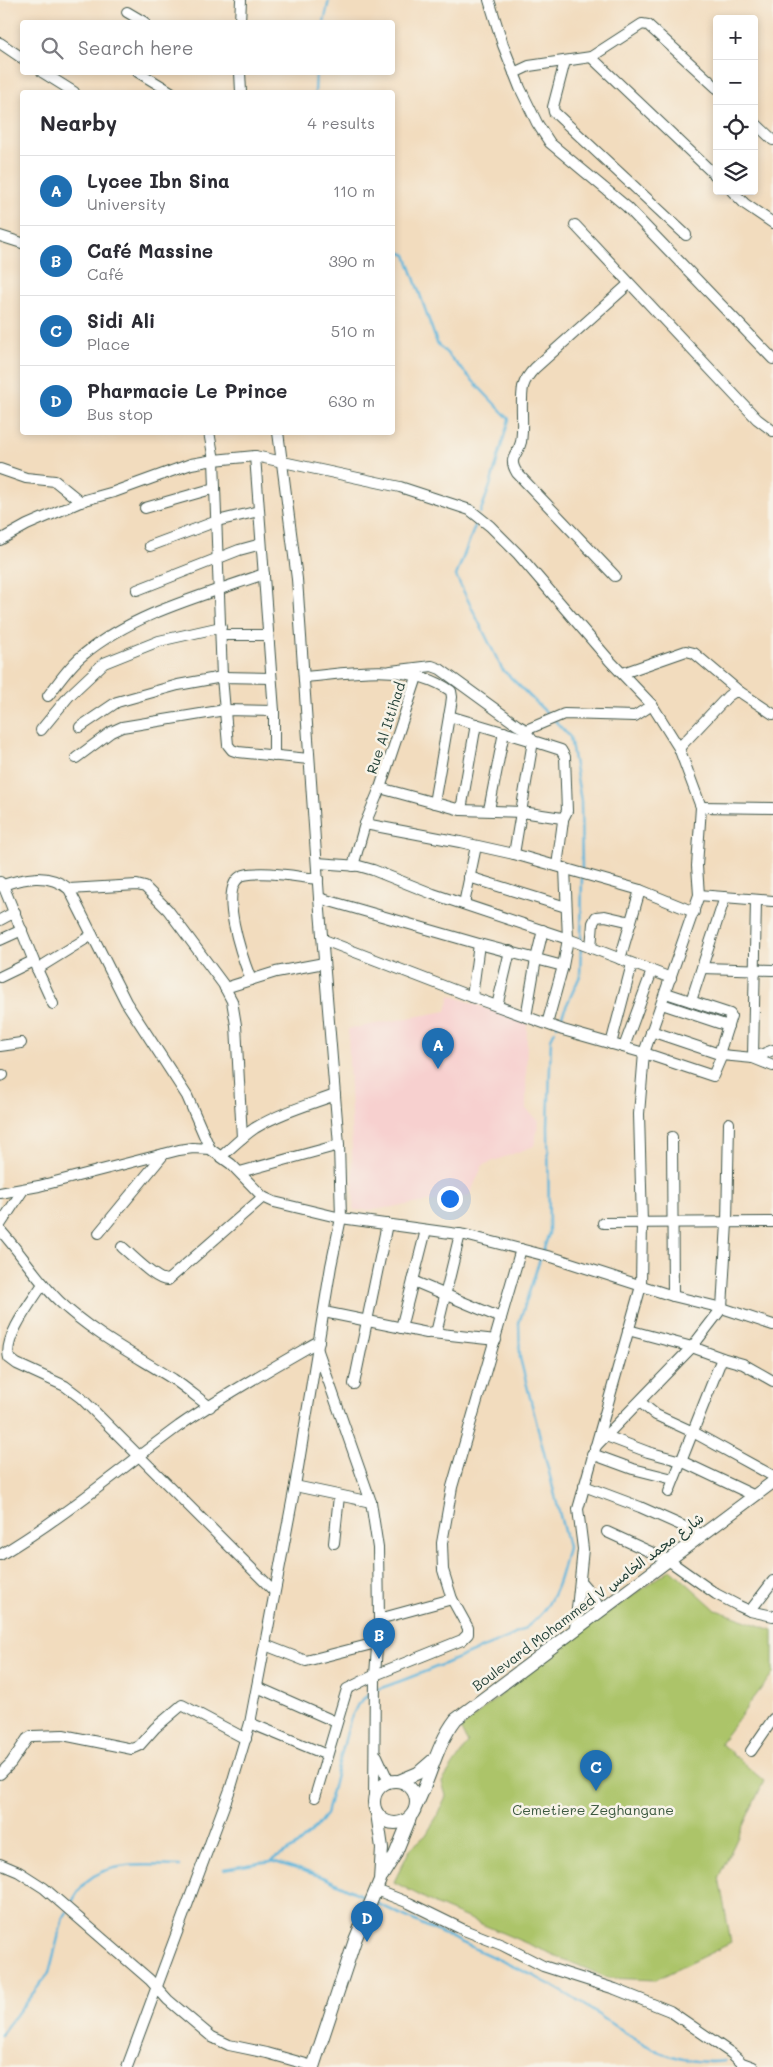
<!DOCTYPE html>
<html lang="en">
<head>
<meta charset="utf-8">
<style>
	:root { --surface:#fff; --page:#f2f2f3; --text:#2b2b33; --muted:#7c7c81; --line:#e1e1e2; --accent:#1f6fb2 }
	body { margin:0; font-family:Mali,"Playpen Sans Arabic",sans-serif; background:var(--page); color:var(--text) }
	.controls { position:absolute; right:15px; top:15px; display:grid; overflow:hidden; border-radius:5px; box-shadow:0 2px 8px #0003 }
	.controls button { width:45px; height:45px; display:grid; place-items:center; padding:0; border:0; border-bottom:1px solid var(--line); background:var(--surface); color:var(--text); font:25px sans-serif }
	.you { position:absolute; left:449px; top:1198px; width:18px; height:18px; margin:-12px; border:4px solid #fff; border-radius:50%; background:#1a73e8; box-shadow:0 0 0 8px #1a73e833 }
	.badge { display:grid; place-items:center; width:32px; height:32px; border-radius:50%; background:var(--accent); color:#fff; font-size:16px; font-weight:700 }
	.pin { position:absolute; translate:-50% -41px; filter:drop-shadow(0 1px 2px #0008) }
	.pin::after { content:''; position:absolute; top:26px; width:18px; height:15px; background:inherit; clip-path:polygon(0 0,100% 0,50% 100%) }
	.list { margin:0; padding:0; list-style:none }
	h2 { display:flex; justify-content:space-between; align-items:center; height:65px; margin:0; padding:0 20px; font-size:21px }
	h2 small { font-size:16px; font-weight:400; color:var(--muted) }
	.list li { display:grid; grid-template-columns:32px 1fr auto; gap:15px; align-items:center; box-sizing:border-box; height:70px; padding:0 20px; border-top:1px solid var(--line) }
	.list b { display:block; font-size:19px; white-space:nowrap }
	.list p { margin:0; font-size:16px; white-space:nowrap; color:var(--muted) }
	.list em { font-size:16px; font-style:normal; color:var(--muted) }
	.icon { flex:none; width:28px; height:28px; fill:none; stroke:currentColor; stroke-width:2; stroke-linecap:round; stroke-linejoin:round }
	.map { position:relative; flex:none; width:773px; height:2067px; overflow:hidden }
	.search { position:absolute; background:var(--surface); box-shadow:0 2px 8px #0003; left:20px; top:20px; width:375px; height:55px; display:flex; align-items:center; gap:12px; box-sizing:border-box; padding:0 18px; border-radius:5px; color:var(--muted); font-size:19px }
	.panel { position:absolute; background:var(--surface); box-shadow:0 2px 8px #0003; left:20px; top:90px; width:375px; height:345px; border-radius:5px }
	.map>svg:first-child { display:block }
	.built { fill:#f7d0cf }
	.green { fill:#acc469; stroke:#66804e }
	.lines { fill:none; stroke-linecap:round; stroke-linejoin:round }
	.stream { stroke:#5fb5db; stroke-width:2.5 }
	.minor-casing { stroke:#3f5549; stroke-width:12 }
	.major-casing { stroke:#3f5549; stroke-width:14 }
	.minor { stroke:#fff; stroke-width:10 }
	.major { stroke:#fff; stroke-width:12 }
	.labels { text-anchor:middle; stroke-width:5; stroke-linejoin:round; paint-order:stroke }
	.street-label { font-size:14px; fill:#1f3d34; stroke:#f7f3e8 }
	.park-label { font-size:14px; fill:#3b583f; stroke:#f7f3e8 }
</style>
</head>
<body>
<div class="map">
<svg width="773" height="2067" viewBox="0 0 773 2067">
	<rect width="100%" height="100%" fill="#f7f3e8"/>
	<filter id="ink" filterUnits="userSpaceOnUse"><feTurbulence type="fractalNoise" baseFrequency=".02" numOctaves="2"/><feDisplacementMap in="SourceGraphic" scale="10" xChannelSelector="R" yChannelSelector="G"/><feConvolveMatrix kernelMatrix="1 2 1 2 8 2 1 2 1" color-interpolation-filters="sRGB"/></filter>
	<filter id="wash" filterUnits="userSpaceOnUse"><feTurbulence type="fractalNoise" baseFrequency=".0096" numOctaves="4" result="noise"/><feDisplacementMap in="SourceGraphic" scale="20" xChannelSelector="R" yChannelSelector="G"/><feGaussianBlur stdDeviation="1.12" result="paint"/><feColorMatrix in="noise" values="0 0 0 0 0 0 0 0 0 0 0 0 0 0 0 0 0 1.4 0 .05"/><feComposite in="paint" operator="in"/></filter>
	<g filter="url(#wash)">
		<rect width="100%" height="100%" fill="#f2dcbe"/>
		<path class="built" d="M450 995 527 1023 526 1109 539 1121 534 1146 483 1165 469 1196 372 1210H354L348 1029 446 1011Z"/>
		<path class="green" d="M671 1569 716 1610 773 1630V1673L720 1743 764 1781 719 1877 731 1943 655 1980 608 1978 439 1906 394 1882 410 1849 426 1835 436 1818 446 1796 442 1782 468 1743 460 1729 557 1648Z"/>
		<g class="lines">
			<g class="stream">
				<path d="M324 22 329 0"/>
				<path d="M315 92 316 72"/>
				<path d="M392 249 406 255 437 343 509 419 490 486 480 513"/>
				<path d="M478 518 456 576 502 669 551 717"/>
				<path d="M555 721 570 737 581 801 582 871"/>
				<path d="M581 941 582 876"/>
				<path d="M557 1026 580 976 581 946"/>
				<path d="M543 1251 549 1233 548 1126 551 1039 555 1031"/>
				<path d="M378 1689C411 1678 442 1665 475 1651 496 1642 519 1636 536 1619 556 1600 562 1573 568 1547L520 1358 519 1323 541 1256"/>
				<path d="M272 1861 323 1877 369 1899"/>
				<path d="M224 1869 271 1861 296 1846 315 1829 326 1814 350 1720 358 1704 372 1691"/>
				<path d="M376 1903 534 1976C557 1988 579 2001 600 2016 639 2043 674 2067 725 2061"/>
				<path d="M69 1907C74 1899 79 1888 87 1881 111 1860 150 1866 180 1866"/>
				<path d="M0 2035 49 1973 63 1918 67 1912"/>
			</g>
		</g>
	</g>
	<g filter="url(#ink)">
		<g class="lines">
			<defs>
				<g id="minor">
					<path d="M489 0 503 45 520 88 537 123 550 143 627 207 773 359"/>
					<path d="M127 12 144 22"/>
					<path d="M240 22 241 0"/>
					<path d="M0 43 22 58"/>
					<path d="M591 57 717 177"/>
					<path d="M565 61 553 107 554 112 686 235"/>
					<path d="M42 72 74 92"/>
					<path d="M138 72 171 92"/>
					<path d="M240 72 241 92"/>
					<path d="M514 73 529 66 591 57 642 24 648 25 717 88"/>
					<path d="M754 122 773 140"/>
					<path d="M732 191 745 204 773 223"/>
					<path d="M575 225 757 419 773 431"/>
					<path d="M0 236 22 243"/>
					<path d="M209 432 214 460 222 677 228 745 232 750 238 752 309 759"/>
					<path d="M255 456 274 711V756"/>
					<path d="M0 469 26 478 55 481 81 502"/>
					<path d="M145 508 215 488"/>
					<path d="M0 540 27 525 85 500 114 492 191 464 214 460 255 456 400 487 470 510 490 526 518 554 610 661 652 705 679 748 701 807 697 866 699 895 644 1053 639 1114 642 1223 641 1286 578 1509 583 1549 575 1629"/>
					<path d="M150 546 217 521 259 511"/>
					<path d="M615 576 517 473C507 457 518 456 521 442 524 424 520 405 523 387 525 380 530 373 535 368L629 284"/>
					<path d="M137 590 239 550 261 544"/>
					<path d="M222 635H268"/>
					<path d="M391 671 432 666 440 669 517 725 526 730 564 714 635 716 652 705"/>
					<path d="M623 673 686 651 694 653 740 692"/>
					<path d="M304 677C351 673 409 661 451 691L452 697 451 705 434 803"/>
					<path d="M48 696C59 682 69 666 83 655 134 613 202 596 264 574"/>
					<path d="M449 716 533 741 514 854"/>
					<path d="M80 727 117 702 178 685 222 677 271 678"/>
					<path d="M41 730 69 696 104 663 159 641 221 627"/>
					<path d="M530 737 533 741 561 750 565 757 567 811 563 819"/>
					<path d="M679 748 728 696 734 692H740L773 714"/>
					<path d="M76 758 111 732 122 727 225 710 274 711"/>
					<path d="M380 788 461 810 522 812 562 818 563 821 557 866"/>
					<path d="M701 807 773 808"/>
					<path d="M461 810 476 724"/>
					<path d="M489 810 504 732"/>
					<path d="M365 824 460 842 514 854 640 890"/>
					<path d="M317 863 359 866 373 870 433 894 568 939 671 978"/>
					<path d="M353 866 365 824 380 788 417 677"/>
					<path d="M469 877 566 907"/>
					<path d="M0 882 3 885 37 969 53 1004"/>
					<path d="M0 886C23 878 48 872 69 889L126 1002 187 1096 210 1149"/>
					<path d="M69 889 137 885 145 887 168 910 223 984 232 1001 236 1025 242 1138"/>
					<path d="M699 895 773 901"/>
					<path d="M319 898 479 944 563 966"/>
					<path d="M464 904 476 846"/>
					<path d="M0 920 15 912"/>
					<path d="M0 940 22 930"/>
					<path d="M324 940 472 997 563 1030 644 1053 713 1076 722 1055 753 1058 773 1066"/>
					<path d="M591 948 593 923 596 917 605 916 631 922"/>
					<path d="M620 959 640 890 694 912"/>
					<path d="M702 968 773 970"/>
					<path d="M37 969 92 935"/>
					<path d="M0 977 33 961"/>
					<path d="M251 980C244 962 215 884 244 875 264 870 297 877 318 879"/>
					<path d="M225 988 276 972 324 963"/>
					<path d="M666 993 730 1014 731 1016 719 1054"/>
					<path d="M472 997 479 944"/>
					<path d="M691 1001 725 897"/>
					<path d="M662 1004 728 1026"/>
					<path d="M497 1006 510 951"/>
					<path d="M526 1017 536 959 543 930"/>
					<path d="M547 1024 563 966 568 939 565 868"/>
					<path d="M651 1031 722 1055"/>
					<path d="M611 1044 632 964"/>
					<path d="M0 1046 21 1043"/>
					<path d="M624 1047 652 971"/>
					<path d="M753 1058 756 900"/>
					<path d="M753 1058 773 1050"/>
					<path d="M0 1076 3 1075"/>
					<path d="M672 1137 673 1296"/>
					<path d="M222 1156C233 1146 243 1136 255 1128 280 1113 308 1105 335 1095"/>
					<path d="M240 1172 339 1145"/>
					<path d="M0 1193 39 1186 179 1150 193 1148 210 1149 231 1164 263 1197 274 1202 341 1218 465 1235 555 1258 673 1296 722 1308 773 1325"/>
					<path d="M603 1223 773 1222"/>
					<path d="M0 1225 23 1190"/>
					<path d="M0 1230C21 1253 37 1280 59 1301 92 1333 135 1355 173 1379 186 1388 198 1398 210 1407"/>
					<path d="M99 1233 164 1154"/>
					<path d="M122 1247C132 1255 156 1281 168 1280L263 1197"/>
					<path d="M413 1281 501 1318"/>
					<path d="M43 1284C32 1301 3 1338 9 1358L17 1364 65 1386 81 1398 274 1591"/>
					<path d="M324 1312 427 1333 434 1332 437 1329 460 1234"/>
					<path d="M401 1328 426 1230"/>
					<path d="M628 1330 692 1347 722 1358 743 1364 773 1381"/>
					<path d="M432 1333 496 1340"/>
					<path d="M318 1351 371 1502 378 1548 379 1619 375 1675 374 1802"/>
					<path d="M354 1384 387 1224"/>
					<path d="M640 1402 656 1415 693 1432 773 1476"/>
					<path d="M606 1436 648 1452 681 1461 755 1496"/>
					<path d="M595 1447 692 1347 722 1308 727 1223 729 1123"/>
					<path d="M592 1454 633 1469 673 1479"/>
					<path d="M295 1486 371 1502"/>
					<path d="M584 1486 640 1507 703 1535"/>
					<path d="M669 1492 722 1358"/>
					<path d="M607 1532 668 1560 716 1594 739 1606 750 1611 773 1616"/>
					<path d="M334 1543 339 1496"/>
					<path d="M0 1555C64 1517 119 1470 179 1426 224 1395 272 1368 319 1341"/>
					<path d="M580 1581 593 1596 600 1611"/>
					<path d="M750 1611 773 1581"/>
					<path d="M379 1619 452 1599"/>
					<path d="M265 1645 306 1661 376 1643"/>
					<path d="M257 1687 336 1722"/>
					<path d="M250 1723 327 1755"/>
					<path d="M751 1751 773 1719"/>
					<path d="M377 1756 389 1782"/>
					<path d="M0 1774 11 1763 27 1739 32 1736 63 1735 132 1749 139 1746 155 1728 182 1705 246 1739"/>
					<path d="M315 1797 347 1689 375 1675 462 1640 468 1634V1628L452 1599 443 1570 442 1543 452 1487 521 1249"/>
					<path d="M0 1864 19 1872 44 1888 150 1980 168 2000 212 2037 229 2045 267 2053 313 2066"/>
					<path d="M376 1890 409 1903 464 1930 502 1945 543 1966 615 1989 670 2011 731 2053 742 2063 753 2067"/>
					<path d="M127 2067 231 1787 250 1723 295 1486 331 1266 341 1218 339 1145 319 898 297 579 278 432"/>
				</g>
				<g id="major">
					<circle cx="395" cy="1802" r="21"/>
					<path d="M399 1781 418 1773 433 1760"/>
					<path d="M416 1806C431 1777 436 1745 456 1719L773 1482"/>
					<path d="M382 1876 395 1855 410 1818"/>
					<path d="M313 2067 355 1940 380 1880 382 1848 377 1813"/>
				</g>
			</defs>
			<use href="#minor" class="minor-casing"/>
			<use href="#major" class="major-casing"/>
			<use href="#minor" class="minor"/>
			<use href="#major" class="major"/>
		</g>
	</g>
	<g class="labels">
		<g class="street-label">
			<text transform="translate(386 728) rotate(-72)" y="5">Rue Al Ittihad</text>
			<text transform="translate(588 1602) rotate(-37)" y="5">Boulevard Mohammed V شارع محمد الخامس</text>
		</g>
		<g class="park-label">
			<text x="593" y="1815">Cemetiere Zeghangane</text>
		</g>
	</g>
</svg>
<div class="controls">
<button>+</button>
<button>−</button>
<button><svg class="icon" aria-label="locate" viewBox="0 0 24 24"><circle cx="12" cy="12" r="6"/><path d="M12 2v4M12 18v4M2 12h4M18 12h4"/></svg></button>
<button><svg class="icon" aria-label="layers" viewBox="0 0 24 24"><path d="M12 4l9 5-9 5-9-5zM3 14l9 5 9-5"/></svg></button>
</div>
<div class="you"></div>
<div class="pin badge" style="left:438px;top:1069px">A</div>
<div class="pin badge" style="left:379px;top:1659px">B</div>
<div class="pin badge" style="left:596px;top:1791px">C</div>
<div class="pin badge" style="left:367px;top:1942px">D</div>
<div class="search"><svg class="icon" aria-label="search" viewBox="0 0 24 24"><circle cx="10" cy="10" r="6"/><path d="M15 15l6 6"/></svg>Search here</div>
<section class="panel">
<h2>Nearby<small>4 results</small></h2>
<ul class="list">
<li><span class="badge">A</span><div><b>Lycee Ibn Sina</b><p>University</p></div><em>110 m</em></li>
<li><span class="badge">B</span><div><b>Café Massine</b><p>Café</p></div><em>390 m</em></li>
<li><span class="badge">C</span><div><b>Sidi Ali</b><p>Place</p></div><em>510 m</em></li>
<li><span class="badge">D</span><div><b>Pharmacie Le Prince</b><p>Bus stop</p></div><em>630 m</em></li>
</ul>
</section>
</div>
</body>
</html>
